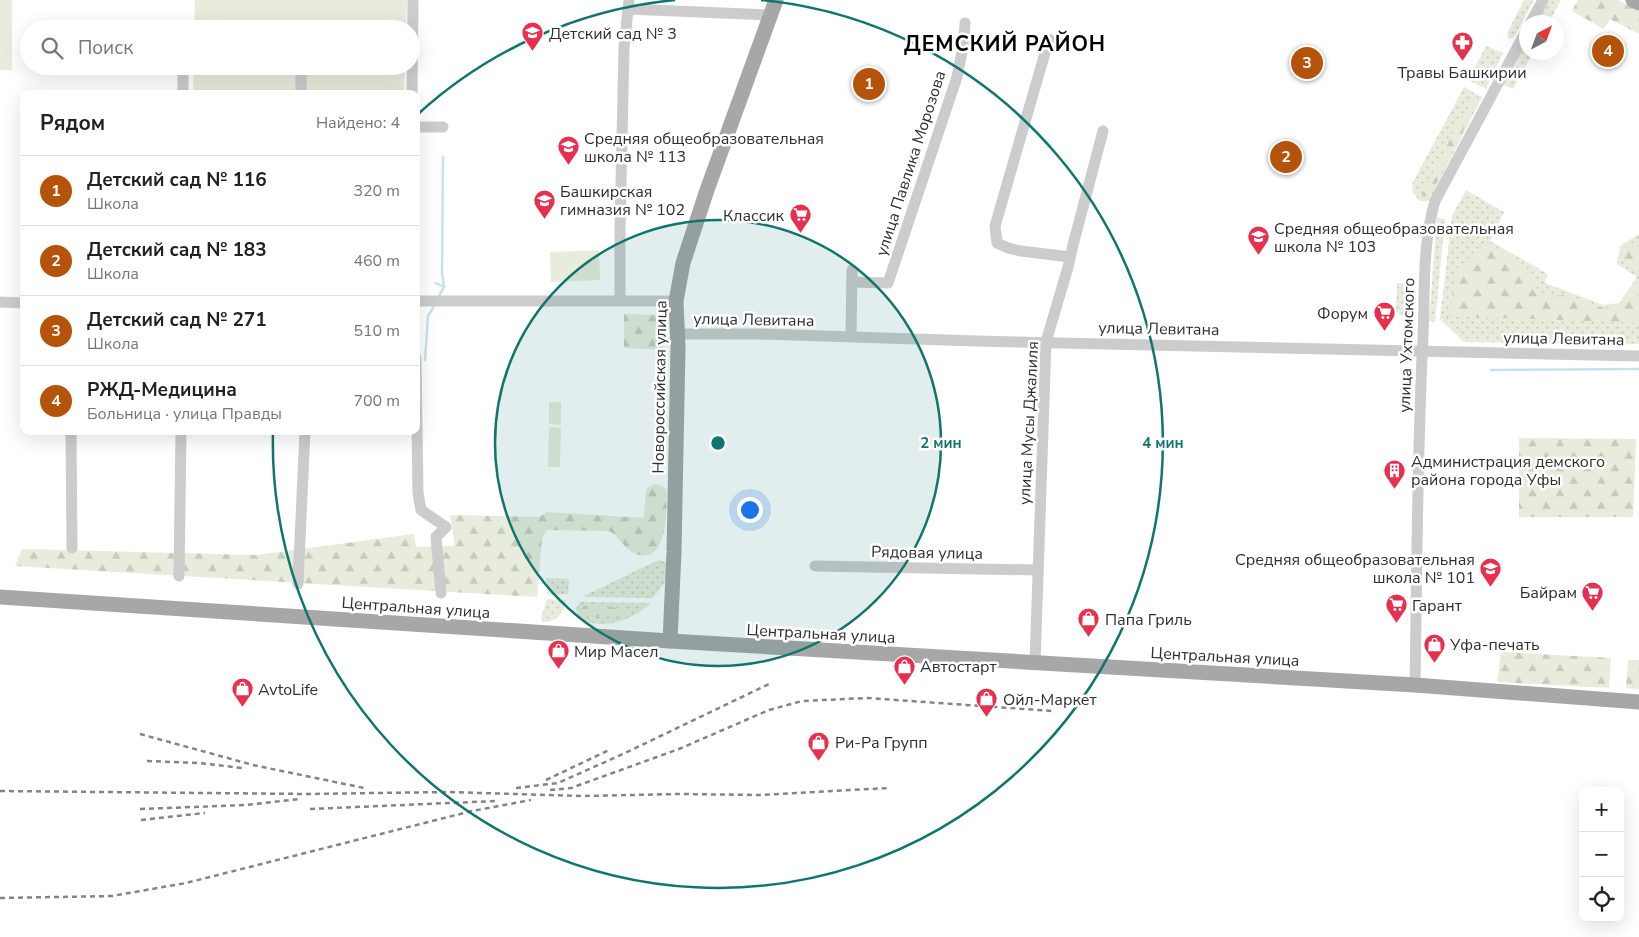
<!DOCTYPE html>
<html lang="ru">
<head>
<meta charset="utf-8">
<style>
	:root { --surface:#fff; --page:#f2f2f2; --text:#222; --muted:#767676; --line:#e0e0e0; --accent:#b45309 }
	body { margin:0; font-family:"Nunito Sans",sans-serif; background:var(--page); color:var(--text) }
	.controls { position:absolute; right:15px; bottom:15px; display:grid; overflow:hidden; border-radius:10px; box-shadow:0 5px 20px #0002 }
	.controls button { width:45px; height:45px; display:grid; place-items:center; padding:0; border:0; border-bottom:1px solid var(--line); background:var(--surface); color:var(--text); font:25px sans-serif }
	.compass { position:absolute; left:1519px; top:15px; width:45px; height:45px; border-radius:50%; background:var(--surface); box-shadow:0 5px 20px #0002; rotate:41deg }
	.you { position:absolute; left:749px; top:509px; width:18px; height:18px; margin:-12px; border:4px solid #fff; border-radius:50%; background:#1a73e8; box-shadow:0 0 0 8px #1a73e833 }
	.badge { display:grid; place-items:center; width:32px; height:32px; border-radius:50%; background:var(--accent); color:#fff; font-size:16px; font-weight:700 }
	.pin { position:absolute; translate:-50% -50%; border:2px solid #fff; box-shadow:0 1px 5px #0006 }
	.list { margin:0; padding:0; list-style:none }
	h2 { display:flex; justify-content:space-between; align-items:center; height:65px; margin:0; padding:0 20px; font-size:21px }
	h2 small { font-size:16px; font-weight:400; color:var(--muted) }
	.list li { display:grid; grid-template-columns:32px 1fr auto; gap:15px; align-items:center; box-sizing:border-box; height:70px; padding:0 20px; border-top:1px solid var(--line) }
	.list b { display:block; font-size:19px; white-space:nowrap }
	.list p { margin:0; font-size:16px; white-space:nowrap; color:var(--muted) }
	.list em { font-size:16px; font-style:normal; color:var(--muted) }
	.icon { flex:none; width:28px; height:28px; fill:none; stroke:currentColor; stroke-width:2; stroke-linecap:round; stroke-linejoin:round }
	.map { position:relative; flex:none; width:1639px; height:937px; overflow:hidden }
	.search { position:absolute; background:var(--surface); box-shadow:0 5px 20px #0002; left:20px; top:20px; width:400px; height:55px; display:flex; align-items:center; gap:12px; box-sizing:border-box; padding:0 18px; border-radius:28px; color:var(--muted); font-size:19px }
	.panel { position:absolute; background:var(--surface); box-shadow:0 5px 20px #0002; left:20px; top:90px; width:400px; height:345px; border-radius:10px }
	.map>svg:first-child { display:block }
	.grass { fill:url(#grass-dots) }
	.forest { fill:url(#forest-firs) }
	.park { fill:#e7ecdc }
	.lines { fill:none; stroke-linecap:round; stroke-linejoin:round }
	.stream { stroke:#c8e2ec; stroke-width:2.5 }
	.minor { stroke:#ccc; stroke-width:11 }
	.major { stroke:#a7a7a7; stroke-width:15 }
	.rail { stroke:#848484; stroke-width:2.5; stroke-dasharray:5 4; stroke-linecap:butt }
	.ring { fill:none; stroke:#0f766e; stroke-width:2.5 }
	.labels { text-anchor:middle; stroke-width:5; stroke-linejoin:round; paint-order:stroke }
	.poi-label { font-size:16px; fill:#2f2f2f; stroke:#fff; text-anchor:start }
	.street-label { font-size:16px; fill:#2f2f2f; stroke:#fff }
	.district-label { font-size:21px; font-weight:bold; letter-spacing:1px; fill:#000; stroke:#fff }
	.centre { fill:#0f766e; stroke:#fff; stroke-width:2.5 }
	.ring-label { font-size:15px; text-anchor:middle; font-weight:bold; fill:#0f766e; stroke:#fff; stroke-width:5; stroke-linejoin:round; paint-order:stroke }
</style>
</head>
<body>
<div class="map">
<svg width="1639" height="937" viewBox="0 0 1639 937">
	<defs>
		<pattern id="grass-dots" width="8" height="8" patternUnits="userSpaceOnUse" patternTransform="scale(1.25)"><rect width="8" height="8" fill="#e7ecdc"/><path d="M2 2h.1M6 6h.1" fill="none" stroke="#c6cbbd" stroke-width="1.8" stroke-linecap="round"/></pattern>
		<pattern id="forest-firs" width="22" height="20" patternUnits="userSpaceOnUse" patternTransform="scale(1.25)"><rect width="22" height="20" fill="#e7ecdc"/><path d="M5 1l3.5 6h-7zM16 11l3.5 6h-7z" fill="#c6cbbd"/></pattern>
	</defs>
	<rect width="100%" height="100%" fill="#fff"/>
	<g class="grass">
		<path d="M1524 0H1534L1514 37 1510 39 1508 37 1507 34Z"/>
		<path d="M1547 0H1561L1549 22H1535Z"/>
		<path d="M1526 38V52L1533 53 1513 89 1502 84Z"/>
		<path d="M1486 46 1503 53 1486 89 1468 80Z"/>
		<path d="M1464 87 1482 97 1429 201H1420L1413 193 1412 184Z"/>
		<path d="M1466 190 1504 212 1490 241 1548 274 1545 283 1603 305 1619 303 1637 277 1617 264 1620 246 1639 234V344L1464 342 1440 319 1452 216Z"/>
		<path d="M1437 218 1445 219 1435 322 1429 321Z"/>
		<path d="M1397 283C1417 281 1414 309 1413 322L1406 320 1396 311Z"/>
		<path d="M660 560 666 562C673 573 661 590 652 598L585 597 584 596 654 562Z"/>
		<path d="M546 578 569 579 568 594 547 595Z"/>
		<path d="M547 599 566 600C563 614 557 622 542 622L541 618Z"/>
		<path d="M580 602H584L651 603C633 620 601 632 578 617L576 609Z"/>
	</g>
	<g class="forest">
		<path d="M1578 0H1618L1639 11V34L1610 19 1604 29 1572 11Z"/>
		<path d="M1472 96 1479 99 1429 198 1421 197Z"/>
		<path d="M1639 239V274L1623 262 1622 251Z"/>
		<path d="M1486 241 1526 268 1539 292 1555 296 1565 295 1607 309 1620 305 1639 280V323L1450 316 1456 270Z"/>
		<path d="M624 314 662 315 663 350 624 348Z"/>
		<path d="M1519 438 1636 439 1633 517H1519Z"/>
		<path d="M656 484 662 486 667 490C666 508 669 566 636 554 624 550 620 536 609 531L547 530 542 538 537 597 15 566 22 549 257 555 414 534 416 547 455 546 450 515 539 517 547 512 644 518 646 490 650 486Z"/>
		<path d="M587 605 628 609 626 613 600 618 581 614 580 609Z"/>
		<path d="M1501 652 1611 658 1609 688 1497 682Z"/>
		<path d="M1628 660H1639V689L1626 688Z"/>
	</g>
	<g class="park">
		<rect x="0" y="0" width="12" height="70"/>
		<path d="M195 0H407L406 29H194Z"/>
		<path d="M194 66H405L404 94H193Z"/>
		<path d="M599 250 600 280 551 282 550 252Z"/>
		<path d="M549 402H561V425L549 424Z"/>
		<path d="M549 427 561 428 560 467H548Z"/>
	</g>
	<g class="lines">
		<g class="stream">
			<path d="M436 283 444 287"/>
			<path d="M439 296 444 287 442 273 443 157"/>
			<path d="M425 360 428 316 434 306"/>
			<path d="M1491 370 1639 369"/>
		</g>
		<g class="minor">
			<path d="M628 9 770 15"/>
			<path d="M1531 22 1543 0"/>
			<path d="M300 28V29"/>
			<path d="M1049 39 995 226 997 243 1008 248 1021 251 1070 257"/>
			<path d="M183 66V94"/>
			<path d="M301 66V94"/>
			<path d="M412 94 413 0"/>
			<path d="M416 127H443"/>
			<path d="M852 282 888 283 957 77 964 42 965 23"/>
			<path d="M620 300V228L624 48 629 0"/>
			<path d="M416 301H676"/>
			<path d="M0 302 24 303"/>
			<path d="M678 334H759L976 341 1639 356"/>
			<path d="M851 336 852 270"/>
			<path d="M416 358 418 493 421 510 446 527 436 537 441 593"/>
			<path d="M71 431 72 548"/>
			<path d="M815 566 1038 570"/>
			<path d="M179 576 181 431"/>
			<path d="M298 584 305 431"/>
			<path d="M1035 663 1046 342 1068 267 1073 245 1103 131"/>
			<path d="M1415 685C1417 569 1417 453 1423 337 1425 291 1422 245 1435 201L1526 31"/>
		</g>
		<g class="major">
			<path d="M1633 0 1639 3"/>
			<path d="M0 597 670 641 1415 685 1639 702"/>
			<path d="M670 641 674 552 678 347 676 301 683 263 707 190 776 0"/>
		</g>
		<g class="rail">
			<path d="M140 734 253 765 364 788"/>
			<path d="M147 761 199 763 242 768"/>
			<path d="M546 780 609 750"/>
			<path d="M516 788 558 783 623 754 769 684"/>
			<path d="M550 790 571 788 679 749 769 710 802 701 867 698 1053 711"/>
			<path d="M0 791 308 794 447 792 582 796 680 794 760 795 889 788"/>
			<path d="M140 809 246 805 299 799"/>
			<path d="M310 809 496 801"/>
			<path d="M141 820 205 813"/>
			<path d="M0 898 112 896 186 883 472 811 531 800"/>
		</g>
	</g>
	<circle cx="718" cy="443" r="223" fill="#0f766e" fill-opacity=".12"/>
	<g class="ring">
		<circle cx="718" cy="443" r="223"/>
		<path d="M417 115A445 445 0 0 1 675 0M761 0A445 445 0 1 1 273 431"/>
	</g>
	<defs>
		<symbol id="school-pin" viewBox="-11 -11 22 30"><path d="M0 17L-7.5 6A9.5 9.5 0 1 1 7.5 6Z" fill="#e82f4e" stroke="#fff"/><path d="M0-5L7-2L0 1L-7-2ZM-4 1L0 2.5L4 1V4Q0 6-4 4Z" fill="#fff"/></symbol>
		<symbol id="pharmacy-pin" viewBox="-11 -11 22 30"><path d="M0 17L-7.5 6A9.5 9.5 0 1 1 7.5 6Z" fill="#e82f4e" stroke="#fff"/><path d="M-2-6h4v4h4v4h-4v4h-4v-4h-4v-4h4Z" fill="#fff"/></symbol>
		<symbol id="supermarket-pin" viewBox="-11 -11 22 30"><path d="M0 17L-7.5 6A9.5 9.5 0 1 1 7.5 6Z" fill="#e82f4e" stroke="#fff"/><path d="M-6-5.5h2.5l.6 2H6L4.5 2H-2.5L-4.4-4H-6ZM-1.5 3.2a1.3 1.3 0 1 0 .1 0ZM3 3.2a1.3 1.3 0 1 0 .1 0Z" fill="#fff"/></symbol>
		<symbol id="building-pin" viewBox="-11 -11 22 30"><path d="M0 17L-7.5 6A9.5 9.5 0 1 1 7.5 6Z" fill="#e82f4e" stroke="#fff"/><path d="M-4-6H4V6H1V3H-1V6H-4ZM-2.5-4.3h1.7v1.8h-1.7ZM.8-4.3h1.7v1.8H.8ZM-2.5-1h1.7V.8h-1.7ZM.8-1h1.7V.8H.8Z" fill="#fff"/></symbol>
		<symbol id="shop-pin" viewBox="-11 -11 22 30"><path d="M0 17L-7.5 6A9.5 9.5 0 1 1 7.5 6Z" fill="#e82f4e" stroke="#fff"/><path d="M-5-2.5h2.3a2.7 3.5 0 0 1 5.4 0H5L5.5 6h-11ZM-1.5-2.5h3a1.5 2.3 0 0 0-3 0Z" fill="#fff"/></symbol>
	</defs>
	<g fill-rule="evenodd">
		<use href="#school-pin" x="520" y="20" width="25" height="34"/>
		<use href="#pharmacy-pin" x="1450" y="30" width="25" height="34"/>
		<use href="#school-pin" x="556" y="134" width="25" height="34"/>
		<use href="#school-pin" x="532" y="188" width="25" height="34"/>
		<use href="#supermarket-pin" x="788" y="202" width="25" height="34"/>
		<use href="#school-pin" x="1246" y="224" width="25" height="34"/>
		<use href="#supermarket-pin" x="1372" y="300" width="25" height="34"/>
		<use href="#building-pin" x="1382" y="458" width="25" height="34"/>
		<use href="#school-pin" x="1478" y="556" width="25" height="34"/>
		<use href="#supermarket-pin" x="1580" y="580" width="25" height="34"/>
		<use href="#supermarket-pin" x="1384" y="592" width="25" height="34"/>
		<use href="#shop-pin" x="1076" y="606" width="25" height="34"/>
		<use href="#shop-pin" x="1422" y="632" width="25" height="34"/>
		<use href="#shop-pin" x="546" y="638" width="25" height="34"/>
		<use href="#shop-pin" x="892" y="654" width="25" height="34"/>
		<use href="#shop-pin" x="230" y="676" width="25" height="34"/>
		<use href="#shop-pin" x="974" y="686" width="25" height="34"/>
		<use href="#shop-pin" x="806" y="730" width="25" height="34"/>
	</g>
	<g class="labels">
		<g class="poi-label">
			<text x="549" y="39">Детский сад № 3</text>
			<text x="1462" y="78" text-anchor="middle">Травы Башкирии</text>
			<text x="584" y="144">Средняя общеобразовательная<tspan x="584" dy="18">школа № 113</tspan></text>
			<text x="560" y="197">Башкирская<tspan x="560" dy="18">гимназия № 102</tspan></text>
			<text x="784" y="221" text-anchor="end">Классик</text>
			<text x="1274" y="234">Средняя общеобразовательная<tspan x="1274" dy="18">школа № 103</tspan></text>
			<text x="1368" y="319" text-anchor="end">Форум</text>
			<text x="1411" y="467">Администрация демского<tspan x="1411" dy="18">района города Уфы</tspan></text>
			<text x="1475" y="565" text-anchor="end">Средняя общеобразовательная<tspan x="1475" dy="18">школа № 101</tspan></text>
			<text x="1577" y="598" text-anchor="end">Байрам</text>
			<text x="1412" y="611">Гарант</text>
			<text x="1105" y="625">Папа Гриль</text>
			<text x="1450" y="650">Уфа-печать</text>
			<text x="574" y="657">Мир Масел</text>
			<text x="920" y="672">Автостарт</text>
			<text x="258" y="695">AvtoLife</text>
			<text x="1003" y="705">Ойл-Маркет</text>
			<text x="835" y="748">Ри-Ра Групп</text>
		</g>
		<g class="street-label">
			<text transform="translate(910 163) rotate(-72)" y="6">улица Павлика Морозова</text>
			<text transform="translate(754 319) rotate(1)" y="6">улица Левитана</text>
			<text transform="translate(1159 328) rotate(1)" y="6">улица Левитана</text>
			<text transform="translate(1564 338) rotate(1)" y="6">улица Левитана</text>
			<text transform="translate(1406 345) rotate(-88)" y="6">улица Ухтомского</text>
			<text transform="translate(659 387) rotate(-89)" y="6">Новороссийская улица</text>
			<text transform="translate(1028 423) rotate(-87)" y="6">улица Мусы Джалиля</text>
			<text transform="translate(927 552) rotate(1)" y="6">Рядовая улица</text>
			<text transform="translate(416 607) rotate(4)" y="6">Центральная улица</text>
			<text transform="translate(821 633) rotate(3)" y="6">Центральная улица</text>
			<text transform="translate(1225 656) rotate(3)" y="6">Центральная улица</text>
		</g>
		<g class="district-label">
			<text x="1005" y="51">ДЕМСКИЙ РАЙОН</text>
		</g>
	</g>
	<circle cx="718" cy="443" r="8" class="centre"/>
	<g class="ring-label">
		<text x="941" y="448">2 мин</text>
		<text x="1163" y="448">4 мин</text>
	</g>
</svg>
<div class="controls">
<button>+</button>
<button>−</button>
<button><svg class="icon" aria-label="locate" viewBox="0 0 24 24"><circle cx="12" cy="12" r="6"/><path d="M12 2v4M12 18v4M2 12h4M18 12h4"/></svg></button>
</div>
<svg class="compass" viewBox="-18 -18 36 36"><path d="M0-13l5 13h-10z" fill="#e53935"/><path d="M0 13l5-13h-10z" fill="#767676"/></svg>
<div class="you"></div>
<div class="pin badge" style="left:869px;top:84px">1</div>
<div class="pin badge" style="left:1286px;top:157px">2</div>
<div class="pin badge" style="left:1307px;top:63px">3</div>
<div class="pin badge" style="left:1608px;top:51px">4</div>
<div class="search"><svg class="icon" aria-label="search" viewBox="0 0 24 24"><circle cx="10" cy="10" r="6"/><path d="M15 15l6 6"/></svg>Поиск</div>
<section class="panel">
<h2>Рядом<small>Найдено: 4</small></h2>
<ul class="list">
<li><span class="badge">1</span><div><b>Детский сад № 116</b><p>Школа</p></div><em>320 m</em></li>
<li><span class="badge">2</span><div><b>Детский сад № 183</b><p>Школа</p></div><em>460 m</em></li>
<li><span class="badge">3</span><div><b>Детский сад № 271</b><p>Школа</p></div><em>510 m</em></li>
<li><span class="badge">4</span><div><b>РЖД-Медицина</b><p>Больница · улица Правды</p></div><em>700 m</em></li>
</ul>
</section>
</div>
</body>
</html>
